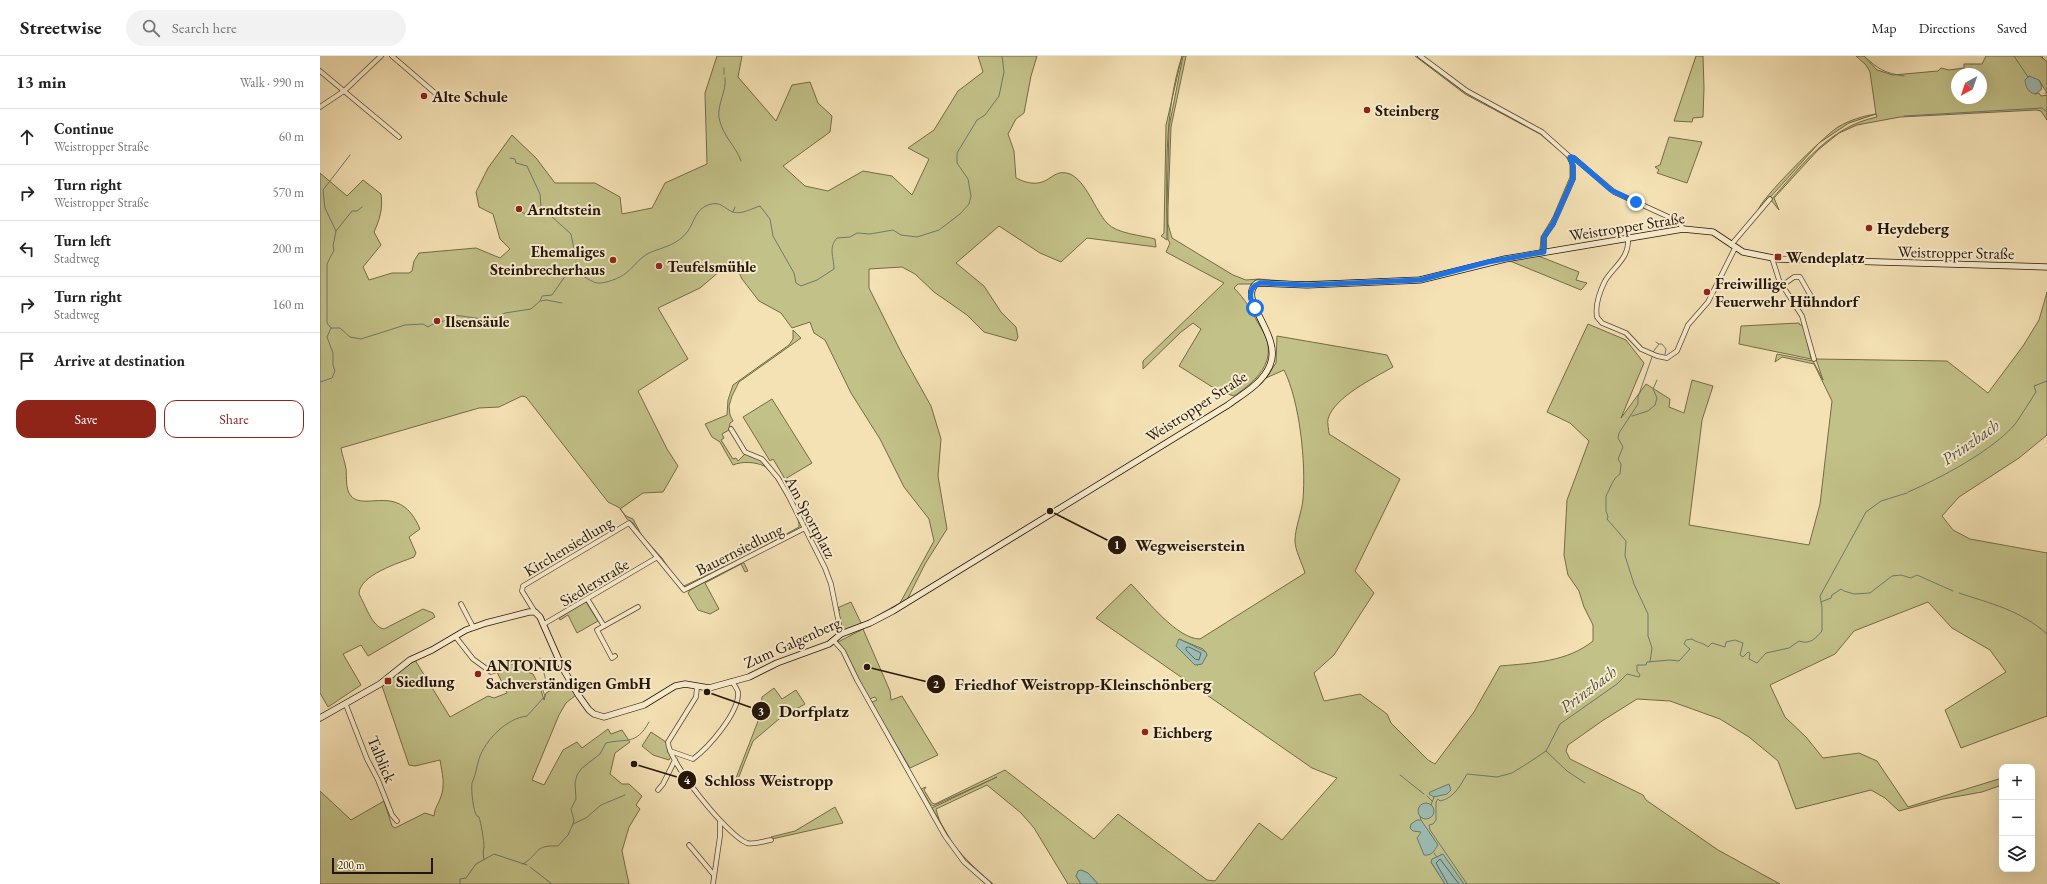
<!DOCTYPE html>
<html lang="en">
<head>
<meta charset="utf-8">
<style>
	:root { --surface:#fff; --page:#f2f2f2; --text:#222; --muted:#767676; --line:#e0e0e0; --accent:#8f2418 }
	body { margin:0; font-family:"EB Garamond",serif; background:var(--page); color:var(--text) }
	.controls { position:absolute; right:12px; bottom:12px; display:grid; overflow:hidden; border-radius:8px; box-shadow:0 4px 16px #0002 }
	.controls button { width:36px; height:36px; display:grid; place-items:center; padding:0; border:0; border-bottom:1px solid var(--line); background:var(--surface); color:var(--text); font:20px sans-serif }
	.compass { position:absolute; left:1631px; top:12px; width:36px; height:36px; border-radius:50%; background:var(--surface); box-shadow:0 4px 16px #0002; rotate:220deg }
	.scale { position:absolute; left:12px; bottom:10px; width:101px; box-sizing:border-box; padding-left:4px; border:2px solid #251508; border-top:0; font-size:11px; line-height:14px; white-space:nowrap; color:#251508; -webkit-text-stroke:3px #f8ecce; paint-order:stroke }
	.stop { position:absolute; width:12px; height:12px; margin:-9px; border:3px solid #1a73e8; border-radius:50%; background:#fff }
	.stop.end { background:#1a73e8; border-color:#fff; box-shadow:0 1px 4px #0008 }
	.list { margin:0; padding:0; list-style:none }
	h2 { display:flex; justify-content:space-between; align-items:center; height:52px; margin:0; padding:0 16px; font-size:17px }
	h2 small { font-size:13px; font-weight:400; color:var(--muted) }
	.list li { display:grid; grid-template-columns:26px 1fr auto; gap:12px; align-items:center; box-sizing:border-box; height:56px; padding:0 16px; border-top:1px solid var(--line) }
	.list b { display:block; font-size:15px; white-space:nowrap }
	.list p { margin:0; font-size:13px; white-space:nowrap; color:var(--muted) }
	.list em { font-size:13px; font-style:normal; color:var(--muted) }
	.actions { display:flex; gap:8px; padding:12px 16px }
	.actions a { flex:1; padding:9px 0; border:1px solid var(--accent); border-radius:12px; text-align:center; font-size:14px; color:var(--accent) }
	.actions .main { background:var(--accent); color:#fff }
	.icon { flex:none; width:22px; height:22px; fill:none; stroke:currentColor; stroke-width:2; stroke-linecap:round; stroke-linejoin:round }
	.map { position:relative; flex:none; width:1727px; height:828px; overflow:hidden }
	header { display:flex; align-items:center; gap:24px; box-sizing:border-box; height:56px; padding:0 20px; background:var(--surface); border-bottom:1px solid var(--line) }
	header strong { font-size:19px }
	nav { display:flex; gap:22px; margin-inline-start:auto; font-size:14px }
	.search { width:280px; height:36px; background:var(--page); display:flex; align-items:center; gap:10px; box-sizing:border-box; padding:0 14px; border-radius:22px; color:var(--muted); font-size:15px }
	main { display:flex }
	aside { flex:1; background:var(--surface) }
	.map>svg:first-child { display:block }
	.green { fill:#c2c188; stroke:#746b48; fill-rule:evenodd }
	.water { fill:#9cbcb2; stroke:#6c796e }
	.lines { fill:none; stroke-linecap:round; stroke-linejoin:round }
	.shore { stroke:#60685d; stroke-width:1 }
	.stream { stroke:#6c796e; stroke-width:1 }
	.street-casing { stroke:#594833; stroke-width:5.5 }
	.secondary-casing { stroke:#251508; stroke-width:7 }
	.highway-casing { stroke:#251508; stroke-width:8 }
	.street { stroke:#f8ecce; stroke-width:4 }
	.secondary { stroke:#f8ecce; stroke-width:5.5 }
	.highway { stroke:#f4e1b4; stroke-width:7 }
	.route { stroke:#1a73e8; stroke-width:5 }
	.poi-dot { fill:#8f2418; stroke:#f8ecce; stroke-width:1.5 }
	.labels { text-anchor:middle; stroke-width:4; stroke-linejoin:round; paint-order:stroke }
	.poi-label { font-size:16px; font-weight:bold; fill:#251508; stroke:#f8ecce; text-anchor:start }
	.street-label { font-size:16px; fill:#251508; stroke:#f8ecce }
	.water-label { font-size:17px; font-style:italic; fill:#4f4f44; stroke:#f8ecce }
	.leader { fill:none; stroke:#251508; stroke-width:1.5 }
	.callout-dot { fill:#251508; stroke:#f8ecce; stroke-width:1.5 }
	.mark-label { font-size:12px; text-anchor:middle; font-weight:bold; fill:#fff }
	.callout-label { font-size:17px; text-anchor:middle; font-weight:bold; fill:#251508; stroke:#f8ecce; stroke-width:4; stroke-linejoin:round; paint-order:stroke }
</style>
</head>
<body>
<header>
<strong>Streetwise</strong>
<div class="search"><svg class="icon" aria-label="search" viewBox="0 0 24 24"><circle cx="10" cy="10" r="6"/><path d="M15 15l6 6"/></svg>Search here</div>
<nav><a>Map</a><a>Directions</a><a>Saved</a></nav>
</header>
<main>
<aside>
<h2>13 min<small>Walk · 990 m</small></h2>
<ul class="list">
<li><svg class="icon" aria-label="ahead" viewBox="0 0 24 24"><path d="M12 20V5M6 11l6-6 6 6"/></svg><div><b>Continue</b><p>Weistropper Straße</p></div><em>60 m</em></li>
<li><svg class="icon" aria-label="right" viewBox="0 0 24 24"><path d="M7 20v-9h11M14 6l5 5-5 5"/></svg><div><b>Turn right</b><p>Weistropper Straße</p></div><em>570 m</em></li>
<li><svg class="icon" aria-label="left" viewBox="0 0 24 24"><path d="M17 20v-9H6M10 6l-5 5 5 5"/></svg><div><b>Turn left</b><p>Stadtweg</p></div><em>200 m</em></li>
<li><svg class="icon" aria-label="right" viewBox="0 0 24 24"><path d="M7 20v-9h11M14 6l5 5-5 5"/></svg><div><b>Turn right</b><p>Stadtweg</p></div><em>160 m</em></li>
<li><svg class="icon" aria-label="arrive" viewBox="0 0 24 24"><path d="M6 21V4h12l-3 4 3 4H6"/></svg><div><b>Arrive at destination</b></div></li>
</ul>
<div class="actions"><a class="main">Save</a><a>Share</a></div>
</aside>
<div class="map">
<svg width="1727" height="828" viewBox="0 0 1727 828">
	<rect width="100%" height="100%" fill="#f4e1b4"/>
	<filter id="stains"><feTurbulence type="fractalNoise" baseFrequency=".005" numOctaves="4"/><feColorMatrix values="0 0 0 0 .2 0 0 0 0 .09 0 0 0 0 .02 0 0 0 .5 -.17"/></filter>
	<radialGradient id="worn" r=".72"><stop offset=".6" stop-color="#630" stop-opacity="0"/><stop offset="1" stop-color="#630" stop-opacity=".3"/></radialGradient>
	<g class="green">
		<path d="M397 0H422L418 21 456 65 472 29 490 26 498 47 512 60 510 76 463 110 485 130 508 135 543 115 572 120 592 139 609 103 588 92 614 74 638 35 663 16 658 0H717L711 20 704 57 696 63 688 78 694 95 696 122C704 126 713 129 722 126 732 123 736 113 750 118 766 125 775 154 787 167 797 178 821 179 835 183L836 191 767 182 741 206 720 197 679 170 636 207 664 230 681 256 696 271 698 281 696 285 664 276 647 259 614 236 595 218 582 211 549 213V232L582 298 611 350 621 383 618 420 627 473 605 508 587 544 560 561 528 575 523 576 521 573 517 557 520 554 517 552 531 546 541 567H544L580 547 614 485 609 463 584 431 560 383 531 337 505 284 494 277 490 266 472 272 461 257 439 245 422 223 413 204 380 232 338 252 368 303 318 335 347 393 358 410 343 436 323 437 300 453 306 460 313 463 322 480 342 502 359 528 364 530 426 500 479 471C481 460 454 415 444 410 436 406 422 405 413 409L400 386 392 381 385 368 407 359 408 344 413 329 469 289 473 283V274L481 282 419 326 412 340 409 350 410 359 413 365 410 367 409 374 402 378 404 382 401 384 413 403 416 402 418 405 425 398C431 400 438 402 443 406 457 418 478 452 482 470L476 476 370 531H364L358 528 321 480 313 467 307 463 300 452 288 446 206 341 202 340 179 351 159 352 21 392C22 399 25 406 26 413 27 421 25 433 31 440 45 456 80 425 100 473L89 481 96 497 94 501C79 507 39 519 39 538 45 548 52 571 64 573L103 553 113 557 115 561 48 600 41 589 23 598 41 629 8 651 0 637V117L27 140 43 124 61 138C63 152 60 163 54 176L61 189 43 211 49 224 72 217H89L92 215 94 205 99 197 156 192 180 202 190 193 180 183 173 158 159 151 156 136 168 112 192 79 216 102 235 127H275L300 141 302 158 332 152 345 127 387 108 385 37Z"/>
		<path d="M862 0C843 58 847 124 847 184L841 180 844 177 846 69Z"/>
		<path d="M863 0H866L851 71 848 152V168L852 182 913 219 926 224 939 223 975 226 1093 222 1107 220 1168 204 1220 195 1107 222 992 228H918L914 232C925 243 931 254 938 267 941 272 945 278 947 284 954 310 933 327 914 340L897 334 859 310 881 273 873 267 861 276 823 313V305L904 227 846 196 850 187 848 184 847 152 849 71Z"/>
		<path d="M1095 0H1098L1127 22 1221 77 1247 99 1251 110V122L1234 162 1222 182 1220 194 1221 181 1233 161 1250 121V108L1246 100 1220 78 1145 38Z"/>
		<path d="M1376 0H1383L1384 32 1383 61 1373 62 1372 66 1354 65Z"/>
		<path d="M1536 0H1544L1557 14 1573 19 1618 15 1621 12 1629 14 1644 12V8H1662L1666 0H1720L1727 5V37L1719 24 1715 38 1719 37 1721 40 1727 39V64L1721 55 1716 54 1580 61 1537 69 1519 77 1498 94 1454 142 1459 154 1451 144C1482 109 1509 71 1557 61L1556 58 1529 67 1499 87 1438 155C1438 145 1505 79 1518 71 1530 64 1543 60 1556 58L1550 16 1546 9ZM1637 18H1661V42H1637Z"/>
		<path d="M1349 81 1382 86 1367 127 1337 117 1339 114 1335 111 1340 109Z"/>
		<path d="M1216 199 1259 216 1256 224 1267 227 1261 234 1190 205Z"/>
		<path d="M1727 236V379L1699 402 1639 441 1622 460 1633 474 1650 483 1727 497V660L1641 692 1625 654 1686 616 1670 594 1632 572 1608 546 1534 575 1515 598 1450 629 1465 661 1486 681 1503 702 1539 697 1557 705 1588 751 1682 722V729L1662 736 1623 743 1579 755 1565 742 1551 734 1476 753 1458 705 1429 681 1400 663 1350 645 1317 643 1282 665 1248 689 1246 695 1250 703 1323 739 1326 744 1398 794 1460 828H1144L1122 798 1111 806 1125 828H778L768 817 761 814 756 820 761 828H748L714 772 701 757 667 729 616 753C623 784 650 808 673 828H671L646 805 636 793 612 752 677 721 613 750 610 748 601 733 606 731 604 734 612 747 615 748 685 714 774 783 798 758 887 824 895 825 939 767 962 784 1017 722 992 712 776 562 811 528C827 544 857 583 880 583L985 517C982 507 975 494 975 485 975 471 982 456 983 443 986 407 980 346 964 314L946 322 956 307 957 280 1067 299 1073 311C1054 322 1014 341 1008 363 1007 367 1009 374 1009 378L1080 423 1035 515 1054 537 1014 599 994 617 1004 645 1040 638 1067 658 1071 667 1108 704 1115 708 1154 656 1180 610C1213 607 1247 606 1273 585V569L1264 551 1259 535 1248 519 1244 499 1247 444 1269 385 1250 367 1227 356 1268 268 1306 284 1324 307 1301 362 1326 328 1350 343 1349 351 1364 357 1372 324 1393 330 1382 364 1369 469 1489 489 1500 448 1512 345 1494 308 1462 301 1455 306 1457 298 1493 305 1503 324 1496 303 1627 305 1668 337 1703 290 1719 264ZM859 583 883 593 887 599 881 608 877 609 867 601Z"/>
		<path d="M1479 267 1480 269H1484L1491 303 1419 288 1421 270Z"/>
		<path d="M452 343 492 407 465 423 453 403 450 405 423 361Z"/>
		<path d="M420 507H424L428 515 425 516 421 508 385 527 399 553 390 558 378 554 368 537 370 534Z"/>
		<path d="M266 546 278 565 257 577 248 559 240 564 239 562Z"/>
		<path d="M543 573 570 635 571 644 582 640 618 699 590 712 553 650 552 646 557 644 555 641 549 643 518 586Z"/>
		<path d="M95 604 130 661 168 640 174 642 187 637 177 616 186 613 185 610 197 607 202 614 213 618 218 628 216 631 221 634 224 644 226 637 247 625 256 639 246 647 239 659 212 724 224 729 243 694 257 686 262 692 288 673 291 678 302 674 310 686 295 697 290 718 302 728H309L322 740 316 749 320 753 309 771 302 795 309 828H0V735L31 764 64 745 72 770 75 772 105 757 114 760C115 751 117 751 120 743 126 730 122 717 120 704L95 710 89 709 62 630 88 607H92V605Z"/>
		<path d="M454 632 462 643 476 634 485 648 459 663 433 685 418 723 416 722 440 660 442 641Z"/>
		<path d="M331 676 346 686 351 701 349 704 333 699 322 690Z"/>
		<path d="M515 751 523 767 452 783 451 781 475 775Z"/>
	</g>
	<g class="water">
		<path d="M1709 20 1719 24 1722 31 1721 34 1715 38C1708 36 1706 32 1705 24Z"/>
		<path d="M859 583 886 596 887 599 882 608 875 609 856 590Z"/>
		<path d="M1129 728 1131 734 1127 738 1114 741 1109 738 1110 736Z"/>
		<circle cx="1106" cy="755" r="8"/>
		<path d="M1097 764H1101L1118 789C1114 795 1112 800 1104 799L1097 782 1101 776 1093 775 1090 772 1091 768Z"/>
		<path d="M1123 798 1144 828H1125L1111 806 1112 803Z"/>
		<path d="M761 814 768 817 778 828H761L756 820 758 815Z"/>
	</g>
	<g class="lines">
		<g class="shore">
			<path d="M869 591 881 597 879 604 875 603 866 594V592Z"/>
			<path d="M1128 828 1116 807 1120 803 1139 828"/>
		</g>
		<g class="stream">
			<path d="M1544 0C1558 13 1564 17 1584 20"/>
			<path d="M1694 0 1708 21"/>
			<path d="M404 18V12"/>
			<path d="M405 22C407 35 397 48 399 62 403 81 416 90 421 105"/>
			<path d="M1725 37 1727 38"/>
			<path d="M1584 60 1722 52 1727 56"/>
			<path d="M190 102 195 103 196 107 207 110 220 138 221 151 251 178 256 203"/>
			<path d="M198 154 207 159 225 156"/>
			<path d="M413 156 415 151"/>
			<path d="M16 175 32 155H37L42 151"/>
			<path d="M256 206 257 216"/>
			<path d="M221 245 226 244 242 247"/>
			<path d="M11 272 7 267V208L14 194 13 190 16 175 5 152 3 134 30 99"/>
			<path d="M1339 288H1342L1346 293 1345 298"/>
			<path d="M1333 296 1339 288 1336 286"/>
			<path d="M0 326 12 322 15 315 13 309V297L7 281 11 272H20L30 281 41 283 85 269 103 268 108 271C118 264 123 268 134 259L170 264 185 257 211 253 220 245 222 240 232 239 248 216 253 214C261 217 268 225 277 227 284 228 301 222 306 217 314 211 318 203 329 197 343 191 358 189 368 175 374 166 376 153 388 149 401 144 404 153 413 156 421 159 433 152 440 150L450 163 453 180 474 217 476 227 481 230 497 224 514 213C514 201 508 192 517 182L530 181 537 177 550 178 573 174 581 179 597 181 619 174 640 158 649 148 651 140 648 123 637 107V97L657 64 665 59 679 40 684 16 682 0"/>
			<path d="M1312 360 1328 355 1335 349 1337 342 1333 333 1337 324"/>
			<path d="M1588 436C1619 423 1674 394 1696 367 1703 357 1709 346 1716 336L1714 330 1727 325"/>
			<path d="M1639 537C1672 548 1700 554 1727 578"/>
			<path d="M1501 546 1511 542 1512 539 1521 533 1524 535 1534 538 1550 537 1572 520 1581 519 1591 522 1597 519 1633 535"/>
			<path d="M1330 606 1332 592 1328 580V558L1314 528 1305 500 1306 485 1287 463 1288 461 1286 455V440C1290 433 1293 422 1300 418L1301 408 1298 403 1303 391 1298 382 1299 377 1318 348V341L1332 301"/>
			<path d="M1226 695 1247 715 1265 727"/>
			<path d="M1080 719 1104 738"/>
			<path d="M1107 740 1112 745"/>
			<path d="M1111 749 1114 741"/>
			<path d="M1100 760 1101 764"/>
			<path d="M253 768 266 762 281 749 305 739"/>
			<path d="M1114 797 1117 801"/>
			<path d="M164 804C163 798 163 796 164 791 164 785 161 767 159 761L157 760C153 755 151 734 152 727 156 719 156 712 159 703 165 684 187 662 207 660L225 640 223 635 226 625 220 602"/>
			<path d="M203 808C221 797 213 789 238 790L248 779 253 768 254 764 251 753 256 743 255 727 257 719 262 712 280 698 286 687C306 682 316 690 329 666"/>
			<path d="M210 811 232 828"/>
			<path d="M140 828V823L146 822 156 808 174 798 207 809"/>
			<path d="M1147 828 1110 774 1109 769 1113 768 1116 764V746L1118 743 1120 745C1134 742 1140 730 1147 718L1177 721 1192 717 1208 707 1226 695 1240 668 1297 628 1307 618 1319 621 1320 619 1317 615V609H1326L1327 606 1350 604 1359 605 1370 593 1364 588 1366 584 1372 583C1377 587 1382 586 1388 591L1392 587 1405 591 1406 586 1415 584 1423 587 1420 599 1423 601 1428 596 1430 597 1429 603 1437 607 1446 597 1469 592 1479 585C1490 589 1496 582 1502 575V551L1500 540 1546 456 1561 445 1587 437"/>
		</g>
		<defs>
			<g id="street">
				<path d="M72 0 115 37"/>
				<path d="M1100 0 1147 35 1222 76 1250 101 1253 110V123L1233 168 1224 181V196"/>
				<path d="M0 15 79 81"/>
				<path d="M0 51 24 35 61 0"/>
				<path d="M1250 101 1254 102 1294 136 1353 163 1360 168 1363 173"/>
				<path d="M1308 183C1309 203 1294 210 1285 225 1280 235 1275 250 1277 261L1282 267 1306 277 1321 293 1337 300 1347 302 1357 295 1368 269 1388 246 1415 192"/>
				<path d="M1411 189 1450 143"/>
				<path d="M1452 202 1459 224 1482 260 1494 303"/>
				<path d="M1463 229 1474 221H1480L1492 242 1478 252"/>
				<path d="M411 373 425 396 442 403 458 422 468 439 505 512 511 528 521 578"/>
				<path d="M268 544 284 570 318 551"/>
				<path d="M141 548 153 571"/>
				<path d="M215 556 202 535 203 530 309 467 364 534 485 472"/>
				<path d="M224 568 336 502"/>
				<path d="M284 570 277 574 292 602 295 600"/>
				<path d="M135 580 153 603 171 616 177 614"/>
				<path d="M514 585 523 595 537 624 625 780 644 806 669 828"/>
				<path d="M377 631 376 641 348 686C348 706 408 780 427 787 434 789 444 785 451 784"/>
				<path d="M26 649 47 703 58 724 72 759 77 765"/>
				<path d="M350 695 373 703C388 692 420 656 418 636 417 632 414 629 412 625"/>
				<path d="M338 734 343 728 355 704"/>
				<path d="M369 789 394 819"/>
				<path d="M393 828 400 780V766"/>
			</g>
			<path id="secondary" d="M0 662 60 628 90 604 112 594 146 574 166 567 209 556H215L220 561 242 611 259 640 269 654 274 658 284 661 324 649 355 630 365 628 389 632 429 621 457 607 509 588 521 578 550 567 573 555 908 349C923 338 943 327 950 309 963 279 916 243 937 227L987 229 1100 224 1185 203 1363 173 1393 176 1423 196 1458 203 1727 211"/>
			<path id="highway" d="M1726 0 1727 1"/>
		</defs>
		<use href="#street" class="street-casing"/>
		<use href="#secondary" class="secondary-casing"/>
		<use href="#highway" class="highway-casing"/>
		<use href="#street" class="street"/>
		<use href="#secondary" class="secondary"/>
		<use href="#highway" class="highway"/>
	</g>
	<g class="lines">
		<path class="route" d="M935 252C929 243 928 231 940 227L987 229 1100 224 1168 206 1224 196V181L1233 168 1253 123V110L1250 101 1254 102 1291 134 1316 146"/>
	</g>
	<g class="poi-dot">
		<circle cx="104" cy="40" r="4"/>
		<circle cx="1047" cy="54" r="4"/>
		<circle cx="199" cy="153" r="4"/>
		<circle cx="1549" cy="172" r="4"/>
		<rect x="1454" y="197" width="8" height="8" rx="2"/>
		<circle cx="293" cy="204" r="4"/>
		<circle cx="339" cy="210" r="4"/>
		<circle cx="1387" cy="236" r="4"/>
		<circle cx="117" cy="265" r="4"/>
		<circle cx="158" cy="618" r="4"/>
		<rect x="64" y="621" width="8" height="8" rx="2"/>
		<circle cx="825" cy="676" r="4"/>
	</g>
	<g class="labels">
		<g class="poi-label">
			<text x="112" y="46">Alte Schule</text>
			<text x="1055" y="60">Steinberg</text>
			<text x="207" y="159">Arndtstein</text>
			<text x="1557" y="178">Heydeberg</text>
			<text x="285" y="201" text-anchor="end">Ehemaliges<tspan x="285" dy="18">Steinbrecherhaus</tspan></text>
			<text x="1466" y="207">Wendeplatz</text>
			<text x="347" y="216">Teufelsmühle</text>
			<text x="1395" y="233">Freiwillige<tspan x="1395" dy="18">Feuerwehr Hühndorf</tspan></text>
			<text x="125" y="271">Ilsensäule</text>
			<text x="166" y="615">ANTONIUS<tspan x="166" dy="18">Sachverständigen GmbH</tspan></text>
			<text x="76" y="631">Siedlung</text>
			<text x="833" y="682">Eichberg</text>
		</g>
		<g class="street-label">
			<text transform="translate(1307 170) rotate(-9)" y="6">Weistropper Straße</text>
			<text transform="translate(1636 196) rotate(1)" y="6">Weistropper Straße</text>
			<text transform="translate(876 350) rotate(-33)" y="6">Weistropper Straße</text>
			<text transform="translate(491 461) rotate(62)" y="6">Am Sportplatz</text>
			<text transform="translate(248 490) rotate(-31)" y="6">Kirchensiedlung</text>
			<text transform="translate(419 493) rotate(-27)" y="6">Bauernsiedlung</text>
			<text transform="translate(274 526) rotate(-31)" y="6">Siedlerstraße</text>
			<text transform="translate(472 586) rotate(-24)" y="6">Zum Galgenberg</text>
			<text transform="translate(62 703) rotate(67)" y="6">Talblick</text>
		</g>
		<g class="water-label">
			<text transform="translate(1650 386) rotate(-35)" y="6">Prinzbach</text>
			<text transform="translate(1268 633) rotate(-37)" y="6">Prinzbach</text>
		</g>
	</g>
	<path class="leader" d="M730 455L797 489M547 611L616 628M387 636L441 655M314 708L367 724"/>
	<g class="callout-dot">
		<circle cx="730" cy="455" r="4"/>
		<circle cx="547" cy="611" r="4"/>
		<circle cx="387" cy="636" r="4"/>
		<circle cx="314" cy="708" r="4"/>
		<circle cx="797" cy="489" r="10"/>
		<circle cx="616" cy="628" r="10"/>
		<circle cx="441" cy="655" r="10"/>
		<circle cx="367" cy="724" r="10"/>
	</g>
	<g class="mark-label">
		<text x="797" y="493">1</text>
		<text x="616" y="632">2</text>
		<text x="441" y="659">3</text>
		<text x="367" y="728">4</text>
	</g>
	<g class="callout-label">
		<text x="870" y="495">Wegweiserstein</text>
		<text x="763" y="634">Friedhof Weistropp-Kleinschönberg</text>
		<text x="494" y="661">Dorfplatz</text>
		<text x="449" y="730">Schloss Weistropp</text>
	</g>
	<rect width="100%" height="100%" filter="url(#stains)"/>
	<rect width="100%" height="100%" fill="url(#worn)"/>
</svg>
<div class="controls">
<button>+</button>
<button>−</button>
<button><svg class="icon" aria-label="layers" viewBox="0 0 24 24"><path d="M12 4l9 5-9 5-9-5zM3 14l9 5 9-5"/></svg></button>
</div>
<svg class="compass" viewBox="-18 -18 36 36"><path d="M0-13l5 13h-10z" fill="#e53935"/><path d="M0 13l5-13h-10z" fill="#767676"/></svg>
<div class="scale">200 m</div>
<div class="stop" style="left:935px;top:252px"></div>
<div class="stop end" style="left:1316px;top:146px"></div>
</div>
</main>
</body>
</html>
